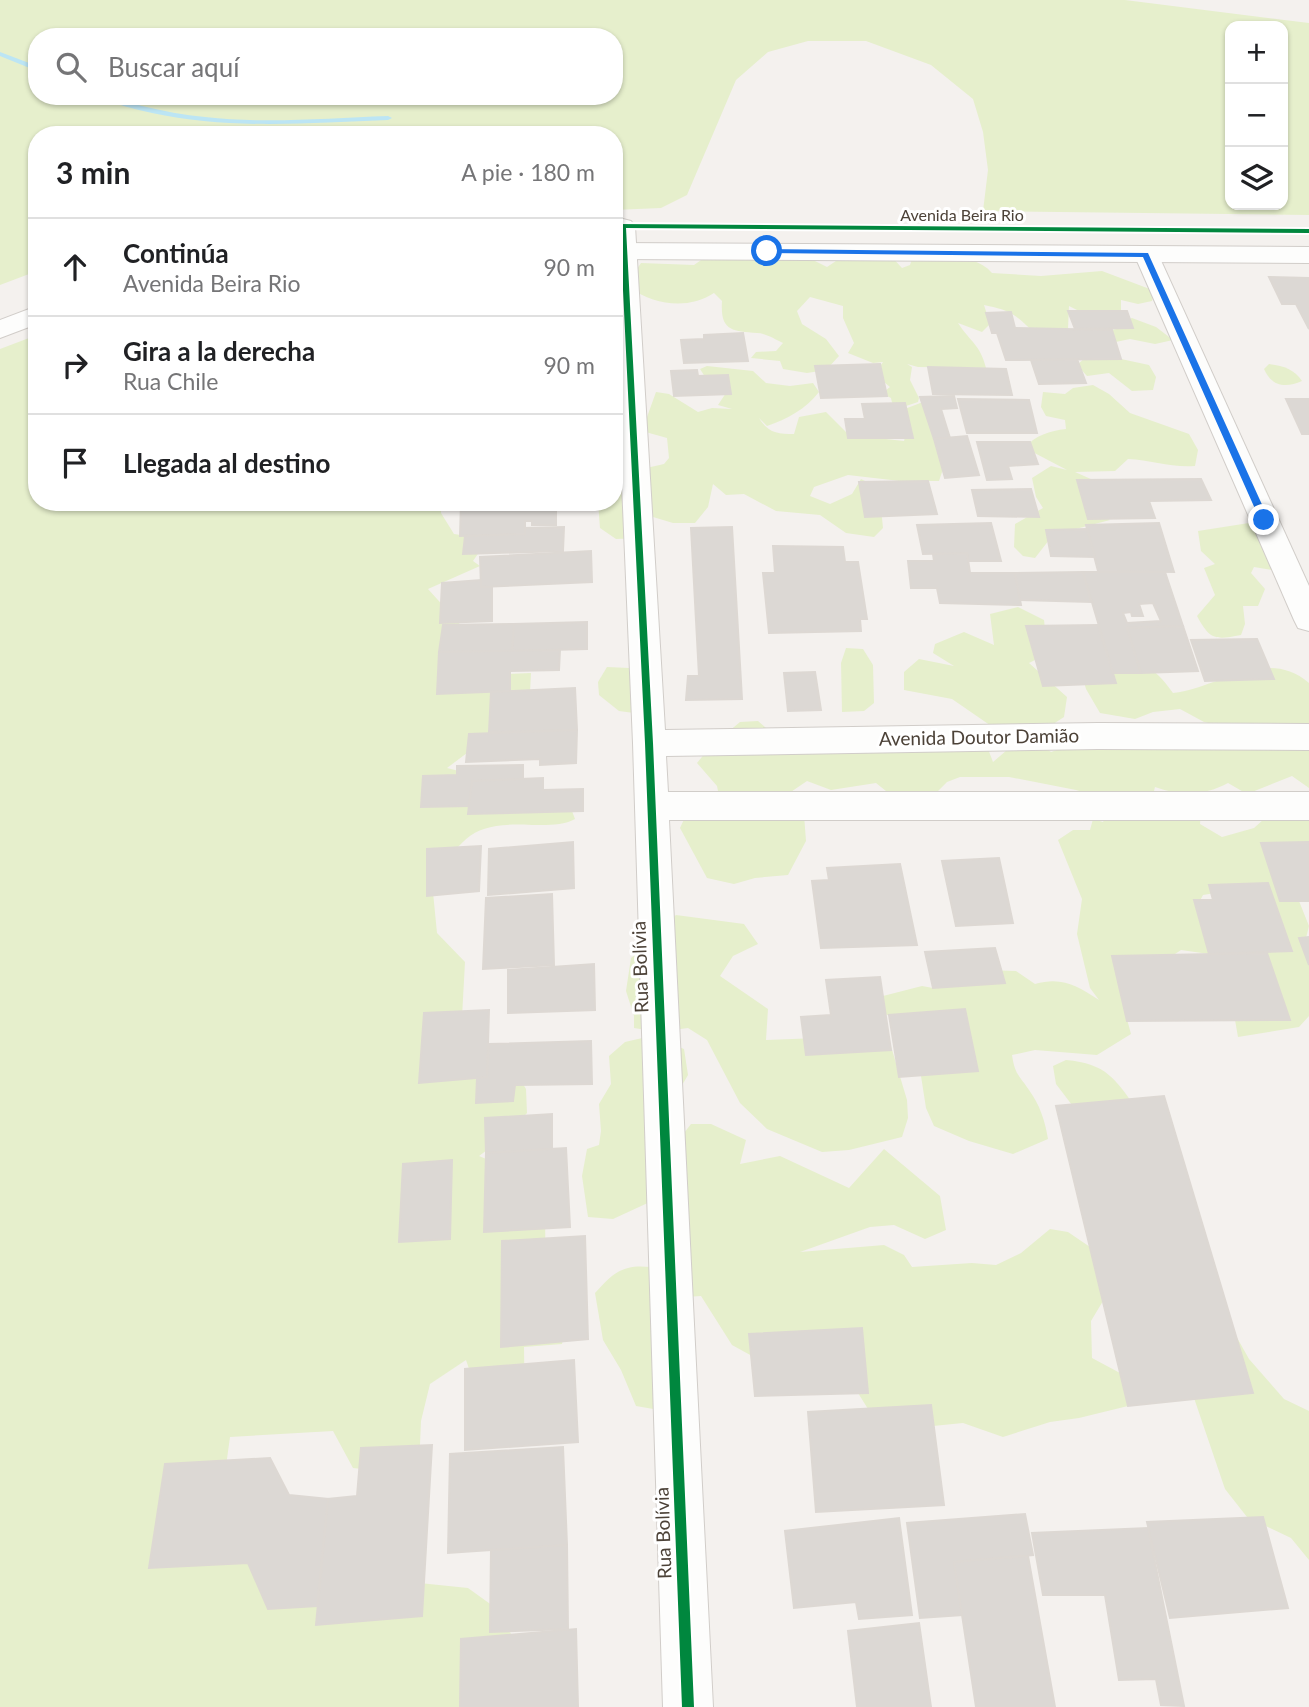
<!DOCTYPE html>
<html lang="es">
<head>
<meta charset="utf-8">
<style>
	:root { --surface:#fff; --page:#f2f2f2; --text:#202124; --muted:#757577; --line:#e0e0e0 }
	body { margin:0; font-family:Lato,sans-serif; background:var(--page); color:var(--text) }
	.controls { position:absolute; right:21px; top:21px; display:grid; overflow:hidden; border-radius:14px; box-shadow:0 2px 5px #0004 }
	.controls button { width:63px; height:63px; display:grid; place-items:center; padding:0; border:0; border-bottom:2px solid var(--line); background:var(--surface); color:var(--text); font:35px sans-serif }
	.stop { position:absolute; width:21px; height:21px; margin:-16px; border:5px solid #1a73e8; border-radius:50%; background:#fff }
	.stop.end { background:#1a73e8; border-color:#fff; box-shadow:0 2px 7px #0008 }
	.list { margin:0; padding:0; list-style:none }
	h2 { display:flex; justify-content:space-between; align-items:center; height:91px; margin:0; padding:0 28px; font-size:30px }
	h2 small { font-size:23px; font-weight:400; color:var(--muted) }
	.list li { display:grid; grid-template-columns:46px 1fr auto; gap:21px; align-items:center; box-sizing:border-box; height:98px; padding:0 28px; border-top:2px solid var(--line) }
	.list b { display:block; font-size:26px; white-space:nowrap }
	.list p { margin:0; font-size:23px; white-space:nowrap; color:var(--muted) }
	.list em { font-size:23px; font-style:normal; color:var(--muted) }
	.icon { flex:none; width:38px; height:38px; fill:none; stroke:currentColor; stroke-width:2; stroke-linecap:round; stroke-linejoin:round }
	.map { position:relative; flex:none; width:1309px; height:1707px; overflow:hidden }
	.search { position:absolute; background:var(--surface); box-shadow:0 2px 5px #0004; left:28px; top:28px; width:595px; height:77px; display:flex; align-items:center; gap:18px; box-sizing:border-box; padding:0 24px; border-radius:28px; color:var(--muted); font-size:26px }
	.panel { position:absolute; background:var(--surface); box-shadow:0 2px 5px #0004; left:28px; top:126px; width:595px; height:385px; border-radius:28px }
	.map>svg:first-child { display:block }
	.green { fill:#e6efcc; fill-rule:evenodd }
	.lines { fill:none; stroke-linecap:round; stroke-linejoin:round }
	.stream { fill:#bce5f4; fill-rule:evenodd }
	.building { fill:#dcd8d4; stroke:#ddd8d3; stroke-width:2; fill-rule:evenodd }
	.minor-casing { stroke:#d1cdc9; stroke-width:2 }
	.tertiary-casing { stroke:#d1cdc9; stroke-width:2 }
	.minor { fill:#fdfdfc; fill-rule:evenodd }
	.tertiary { fill:#fdfdfc; fill-rule:evenodd }
	.cycleway-casing { stroke:#fff; stroke-width:4 }
	.cycleway { fill:#00873e; fill-rule:evenodd }
	.route { fill:#1a73e8 }
	.labels { text-anchor:middle; stroke-width:6; stroke-linejoin:round; paint-order:stroke }
	.far-street-label { font-size:16px; fill:#4c4238; stroke:#fff }
	.street-label { font-size:19px; fill:#4c4238; stroke:#fff }
</style>
</head>
<body>
<div class="map">
<svg width="1309" height="1707" viewBox="0 0 1309 1707">
	<rect width="100%" height="100%" fill="#f4f1ee"/>
	<g class="green">
		<path d="M0 0H1125L1309 23V215L983 211 988 170 983 132 973 99 931 65 866 41H808L768 52 736 80 687 195 661 208 614 210V135H37V271L0 285ZM1230 26H1283V205H1230ZM37 37H614V96H37Z"/>
		<path d="M845 255H890L902 268 910 265 912 259C938 259 973 251 992 273L1041 276 1102 271 1155 291 1152 301 1138 304 1121 300V316L1085 314 1069 306 1068 329 1054 335 1035 333C1014 314 1013 311 984 305L990 324 982 332 958 323C971 343 980 344 986 368L918 367 907 364 912 367 910 380 919 398 918 402 906 406 893 407 891 398 887 396 885 391 890 387 884 382 878 369 883 362 873 363 848 353 854 343 843 318V306L810 297 797 311 802 324 826 339 839 356 826 370 807 373 783 369 780 361 751 358 756 352 776 351 783 343C775 339 765 333 757 333 732 331 720 331 722 301L714 293C688 310 655 305 630 288V279L641 263 694 265 704 258H809L827 267Z"/>
		<path d="M1132 318 1156 327 1173 340 1155 344 1130 339 1106 344 1092 334 1105 328 1112 330 1120 328 1123 321Z"/>
		<path d="M37 335V502H441V513L454 534 488 539 473 561 480 566 428 589 505 674 531 673 529 712 510 714 515 742 471 750 447 768 567 798 575 819C563 826 546 825 532 825 472 822 465 835 432 882L437 933 465 962 460 1054 503 1051 526 1089 527 1113 506 1136 479 1156 517 1172 545 1209 546 1311 567 1316 562 1344 524 1347 525 1427 478 1395 466 1360 430 1384 421 1421 419 1468 390 1472 353 1468 333 1431 230 1437 216 1539 309 1547 361 1577 468 1588 500 1611 519 1651 526 1707H0V349Z"/>
		<path d="M1085 358 1121 359 1149 365 1156 377 1153 390 1132 391 1109 373 1087 376 1077 365Z"/>
		<path d="M1269 364C1284 366 1294 369 1302 381 1286 388 1272 387 1264 369Z"/>
		<path d="M707 366 753 371 766 383 790 386 813 383 819 392C806 409 787 419 767 426L759 418C768 433 778 434 794 434L799 417 826 412 849 435 904 441 908 425 902 410 923 402 945 463 939 481H900L848 475 814 487 810 496 830 504 852 494 861 479 879 488 883 528 874 537 846 533 820 515 776 511 744 494 726 495 713 484 708 507 695 523H673L653 517 644 538 616 539 600 528 598 502H614V475L635 482 642 469 664 464 669 458 667 438 642 431 656 392 669 394 698 412 712 408 732 409 718 405 726 393 709 383 700 369Z"/>
		<path d="M1093 385 1109 394 1130 413 1189 434 1198 450 1195 466C1172 468 1151 460 1128 459L1115 471 1075 472 1093 480 1095 511 1110 520 1053 535 1035 558 1023 556 1014 547 1015 524 1043 508 1036 497 1032 478 1051 466 1067 470 1025 448C1035 435 1050 431 1066 429L1065 420 1046 416 1041 407 1043 392 1065 394 1073 388Z"/>
		<path d="M1249 523 1259 527 1272 570 1254 567 1251 573 1265 589 1258 606H1243L1245 624 1241 635C1215 640 1210 640 1197 616L1215 595 1204 568 1215 564 1201 551 1198 531Z"/>
		<path d="M1018 607 1044 620 1047 648 1045 655 1029 663 1067 697 1064 717 1044 730H997L952 699 904 690V672L919 659 954 666 933 653 935 644 964 632 994 645 990 614Z"/>
		<path d="M846 648 863 649 873 665 874 703 864 711 842 712 841 663Z"/>
		<path d="M1105 661C1141 662 1152 663 1173 693 1218 688 1267 646 1309 683V730H1238L1204 722 1180 709 1153 712 1135 719 1100 713 1086 689 1080 668Z"/>
		<path d="M607 667 629 668 640 674 634 713 619 711 599 695 598 682Z"/>
		<path d="M758 721 772 733 938 752 988 749 993 762 1007 750 1040 744 1051 752 1066 747 1309 742V788L1292 776 1247 794 1228 783C1204 796 1180 796 1155 787L1152 799 1201 812 1200 824 1222 837 1254 828 1264 819 1309 821V852L1287 886 1299 901 1309 926 1303 950 1309 964V1016L1299 1027 1238 1037 1231 997 1267 952 1273 928 1221 892 1203 895 1196 908 1214 924 1222 944 1209 954 1181 950 1166 960 1124 1008 1131 1034 1097 1055 1035 1050 1012 1055C1015 1075 1019 1075 1029 1090 1040 1105 1045 1121 1048 1139L1013 1154 969 1141 934 1126 926 1108 913 1025 885 1014 883 996 922 986 933 988 954 969 1016 971 1035 984C1062 976 1078 986 1099 1000L1090 988 1077 934 1082 899 1058 840 1073 830H1090L1093 819 1103 822 1112 806 1126 805 1076 790 1009 777H960L947 782 936 793 891 795 876 783 831 790 807 781 779 800 804 815 806 841 788 875 755 878 734 884 707 878 680 828 694 798 719 796 717 786 697 763 710 747 740 722Z"/>
		<path d="M676 915 744 924 758 944 733 956 720 976 768 1009 766 1040 871 1036 890 1043 907 1100 908 1118 902 1137 849 1150 822 1152 767 1129 740 1103 707 1040 688 1028 658 1032 634 1028V1016L626 991 631 958C649 946 659 928 676 915Z"/>
		<path d="M651 1036 684 1049 688 1075 681 1087 677 1142 691 1124H711L746 1140 740 1164 780 1156 849 1188 884 1149 940 1196 946 1230 925 1239 894 1225 870 1227 800 1252 884 1245 904 1255 912 1267 972 1263 996 1265 1021 1253 1050 1229 1068 1232 1090 1247 1103 1301 1091 1321 1092 1358 1120 1373 1128 1406 1079 1418 1050 1422 1003 1437 963 1423 933 1426 868 1409 845 1372 752 1356 732 1345 701 1296 686 1297 665 1411 636 1406 621 1370 603 1340 595 1293C614 1272 623 1264 651 1267L652 1201 613 1219 588 1217 582 1176 587 1149 599 1145 601 1131 599 1104 611 1084 609 1056 625 1042Z"/>
		<path d="M1066 1060C1107 1064 1114 1078 1137 1109L1072 1105 1056 1084 1053 1066Z"/>
		<path d="M1227 1320 1249 1359 1284 1399 1309 1411V1560L1291 1538 1247 1517 1225 1489 1194 1398Z"/>
	</g>
	<g class="lines">
		<g class="stream">
			<path d="M0 52 37 66V71L0 56Z"/>
			<path d="M101 96C116 96 128 102 142 106 163 111 184 115 205 117 266 124 328 118 388 116L392 118 388 120C309 123 229 130 152 113 135 109 115 105 101 96Z"/>
		</g>
	</g>
	<g class="building">
		<path d="M1269 277 1309 278V329L1296 304H1282Z"/>
		<path d="M1068 311H1127L1133 328 1075 329Z"/>
		<path d="M1011 312 1015 328 1112 330 1121 359 1006 360 997 333H992L986 313Z"/>
		<path d="M743 333 748 361 684 363 681 340 704 339V335Z"/>
		<path d="M1077 359 1086 383 1039 384 1031 360Z"/>
		<path d="M880 364 887 396 821 398 815 366Z"/>
		<path d="M928 367 1006 369 1012 395 933 394Z"/>
		<path d="M697 370 698 376 728 375 731 394 674 396 671 371Z"/>
		<path d="M954 396 957 408 941 409 950 438 934 439 920 397Z"/>
		<path d="M958 399 1029 400 1037 433H967Z"/>
		<path d="M1286 399H1309V434H1302Z"/>
		<path d="M905 403 913 438H848L845 419H865L862 404Z"/>
		<path d="M967 436 979 475 945 478 934 439Z"/>
		<path d="M977 442H1030L1038 464 1008 466 1012 479 987 480Z"/>
		<path d="M1201 479 1211 500 1149 501 1155 518 1088 519 1077 480Z"/>
		<path d="M928 481 937 514 865 517 859 482Z"/>
		<path d="M1031 489 1039 517 978 516 972 490Z"/>
		<path d="M461 502H556V525H532V521H525V534L460 536Z"/>
		<path d="M991 523 1001 561H968L967 553 923 554 917 525Z"/>
		<path d="M1159 523 1174 572 1098 571 1086 525Z"/>
		<path d="M564 527 563 551 463 554 465 536 525 534V528Z"/>
		<path d="M732 527 742 699 686 700 688 676H699L691 528Z"/>
		<path d="M1087 529 1095 557 1051 556 1046 530Z"/>
		<path d="M773 546 843 547 845 562H858L867 619H860L861 631 769 633 763 573H775Z"/>
		<path d="M591 551 592 582 481 587 480 557Z"/>
		<path d="M967 553 970 573H1015L1021 605 940 603 937 588H911L908 561H934L933 554Z"/>
		<path d="M1083 572H1165L1183 626 1127 628 1141 673H1113ZM1153 603 1161 621 1127 623 1123 613 1131 612 1132 616H1143L1139 604Z"/>
		<path d="M1083 572 1091 602 1020 600 1015 573Z"/>
		<path d="M481 580V587H492V621L440 623 442 583Z"/>
		<path d="M587 622V649L512 651 514 624Z"/>
		<path d="M514 624 512 651 439 652 443 625Z"/>
		<path d="M1098 625 1116 683 1043 686 1026 626Z"/>
		<path d="M1183 626 1198 671 1141 673 1127 628Z"/>
		<path d="M1257 639 1274 679 1205 681 1191 640Z"/>
		<path d="M560 650 559 670 510 671V691L437 694 439 652Z"/>
		<path d="M815 672 821 710 788 711 784 673Z"/>
		<path d="M575 688 577 730 489 732 491 692Z"/>
		<path d="M577 730 576 763 540 765V759L466 762 469 734Z"/>
		<path d="M523 765V779L472 781 469 806 421 807 423 776 457 775V766Z"/>
		<path d="M543 778V790L583 789V811L468 814 472 781Z"/>
		<path d="M573 842 574 888 488 895 489 849Z"/>
		<path d="M1309 842V901H1280L1261 843Z"/>
		<path d="M481 846 479 891 427 896V849Z"/>
		<path d="M999 858 1013 923 956 926 942 861Z"/>
		<path d="M900 864 917 945 821 948 812 881 829 880 827 868Z"/>
		<path d="M1268 883 1292 951 1209 954 1194 900H1213L1209 885Z"/>
		<path d="M552 894 554 965 483 969 486 898Z"/>
		<path d="M1309 937V965L1299 938Z"/>
		<path d="M995 948 1005 983 933 988 925 952Z"/>
		<path d="M1267 953 1290 1020 1127 1021 1112 956Z"/>
		<path d="M594 964 595 1010 508 1013V970Z"/>
		<path d="M880 977 891 1050 806 1055 801 1017 831 1015 826 980Z"/>
		<path d="M965 1009 978 1071 899 1077 889 1015Z"/>
		<path d="M489 1010 487 1077 419 1083 424 1013Z"/>
		<path d="M591 1041 592 1084 515 1085 513 1101 476 1103 477 1078 487 1077 489 1044Z"/>
		<path d="M1164 1096 1253 1393 1128 1406 1056 1106Z"/>
		<path d="M552 1114V1149L486 1153 485 1118Z"/>
		<path d="M566 1148 570 1227 484 1232 486 1153Z"/>
		<path d="M452 1160 450 1239 399 1242 403 1164Z"/>
		<path d="M585 1236 588 1339 501 1347 502 1241Z"/>
		<path d="M862 1328 868 1393 755 1396 749 1334Z"/>
		<path d="M574 1360 578 1442 465 1450V1369Z"/>
		<path d="M931 1405 944 1505 816 1512 808 1412Z"/>
		<path d="M432 1445 422 1616 316 1625 328 1499 357 1496 361 1448Z"/>
		<path d="M563 1447 567 1545 448 1553 450 1454Z"/>
		<path d="M270 1458 289 1495 328 1499 317 1606 268 1609 248 1563 149 1568 165 1464Z"/>
		<path d="M1025 1514 1033 1555 954 1562 962 1615 920 1618 907 1523Z"/>
		<path d="M1263 1517 1288 1608 1170 1618 1147 1522Z"/>
		<path d="M899 1518 912 1615 859 1619 856 1602 794 1608 785 1531Z"/>
		<path d="M1148 1528 1184 1706 1161 1705 1156 1679 1119 1680 1105 1595H1043L1032 1533Z"/>
		<path d="M567 1545 568 1629 490 1632 491 1550Z"/>
		<path d="M1028 1556 1055 1707H976L954 1562Z"/>
		<path d="M919 1623 931 1707H857L848 1631Z"/>
		<path d="M576 1629 578 1707H460L461 1639Z"/>
	</g>
	<g class="lines">
		<defs>
			<g id="minor">
				<path d="M623 219 631 221 635 226 665 730 1098 723 1309 724V750L1098 749 666 756 668 792H1309V820H669L713 1707H663L633 743 614 296V222Z"/>
				<path d="M1146 247 1154 249 1158 254 1309 586V631L1298 628 1294 620 1134 254 1138 249Z"/>
			</g>
			<g id="tertiary">
				<path d="M614 243 1309 247V263L614 259Z"/>
				<path d="M37 306V324L0 338V320Z"/>
			</g>
		</defs>
		<use href="#minor" class="minor-casing"/>
		<use href="#tertiary" class="tertiary-casing"/>
		<use href="#minor" class="minor"/>
		<use href="#tertiary" class="tertiary"/>
		<defs>
			<path id="cycleway" d="M614 224 1309 229V233L626 228 653 743 694 1707H682L645 743 620 228H614Z"/>
		</defs>
		<use href="#cycleway" class="cycleway-casing"/>
		<use href="#cycleway" class="cycleway"/>
	</g>
	<path class="route" d="M764 249 1148 253 1269 520 1264 523 1260 520 1143 257 767 253Z"/>
	<g class="labels">
		<g class="far-street-label">
			<text x="962" y="221">Avenida Beira Rio</text>
		</g>
		<g class="street-label">
			<text transform="translate(979 737) rotate(-1)" y="7">Avenida Doutor Damião</text>
			<text transform="translate(640 967) rotate(-92)" y="7">Rua Bolívia</text>
			<text transform="translate(663 1533) rotate(-92)" y="7">Rua Bolívia</text>
		</g>
	</g>
</svg>
<div class="controls">
<button>+</button>
<button>−</button>
<button><svg class="icon" aria-label="layers" viewBox="0 0 24 24"><path d="M12 4l9 5-9 5-9-5zM3 14l9 5 9-5"/></svg></button>
</div>
<div class="stop" style="left:767px;top:251px"></div>
<div class="stop end" style="left:1264px;top:520px"></div>
<div class="search"><svg class="icon" aria-label="search" viewBox="0 0 24 24"><circle cx="10" cy="10" r="6"/><path d="M15 15l6 6"/></svg>Buscar aquí</div>
<section class="panel">
<h2>3 min<small>A pie · 180 m</small></h2>
<ul class="list">
<li><svg class="icon" aria-label="ahead" viewBox="0 0 24 24"><path d="M12 20V5M6 11l6-6 6 6"/></svg><div><b>Continúa</b><p>Avenida Beira Rio</p></div><em>90 m</em></li>
<li><svg class="icon" aria-label="right" viewBox="0 0 24 24"><path d="M7 20v-9h11M14 6l5 5-5 5"/></svg><div><b>Gira a la derecha</b><p>Rua Chile</p></div><em>90 m</em></li>
<li><svg class="icon" aria-label="arrive" viewBox="0 0 24 24"><path d="M6 21V4h12l-3 4 3 4H6"/></svg><div><b>Llegada al destino</b></div></li>
</ul>
</section>
</div>
</body>
</html>
